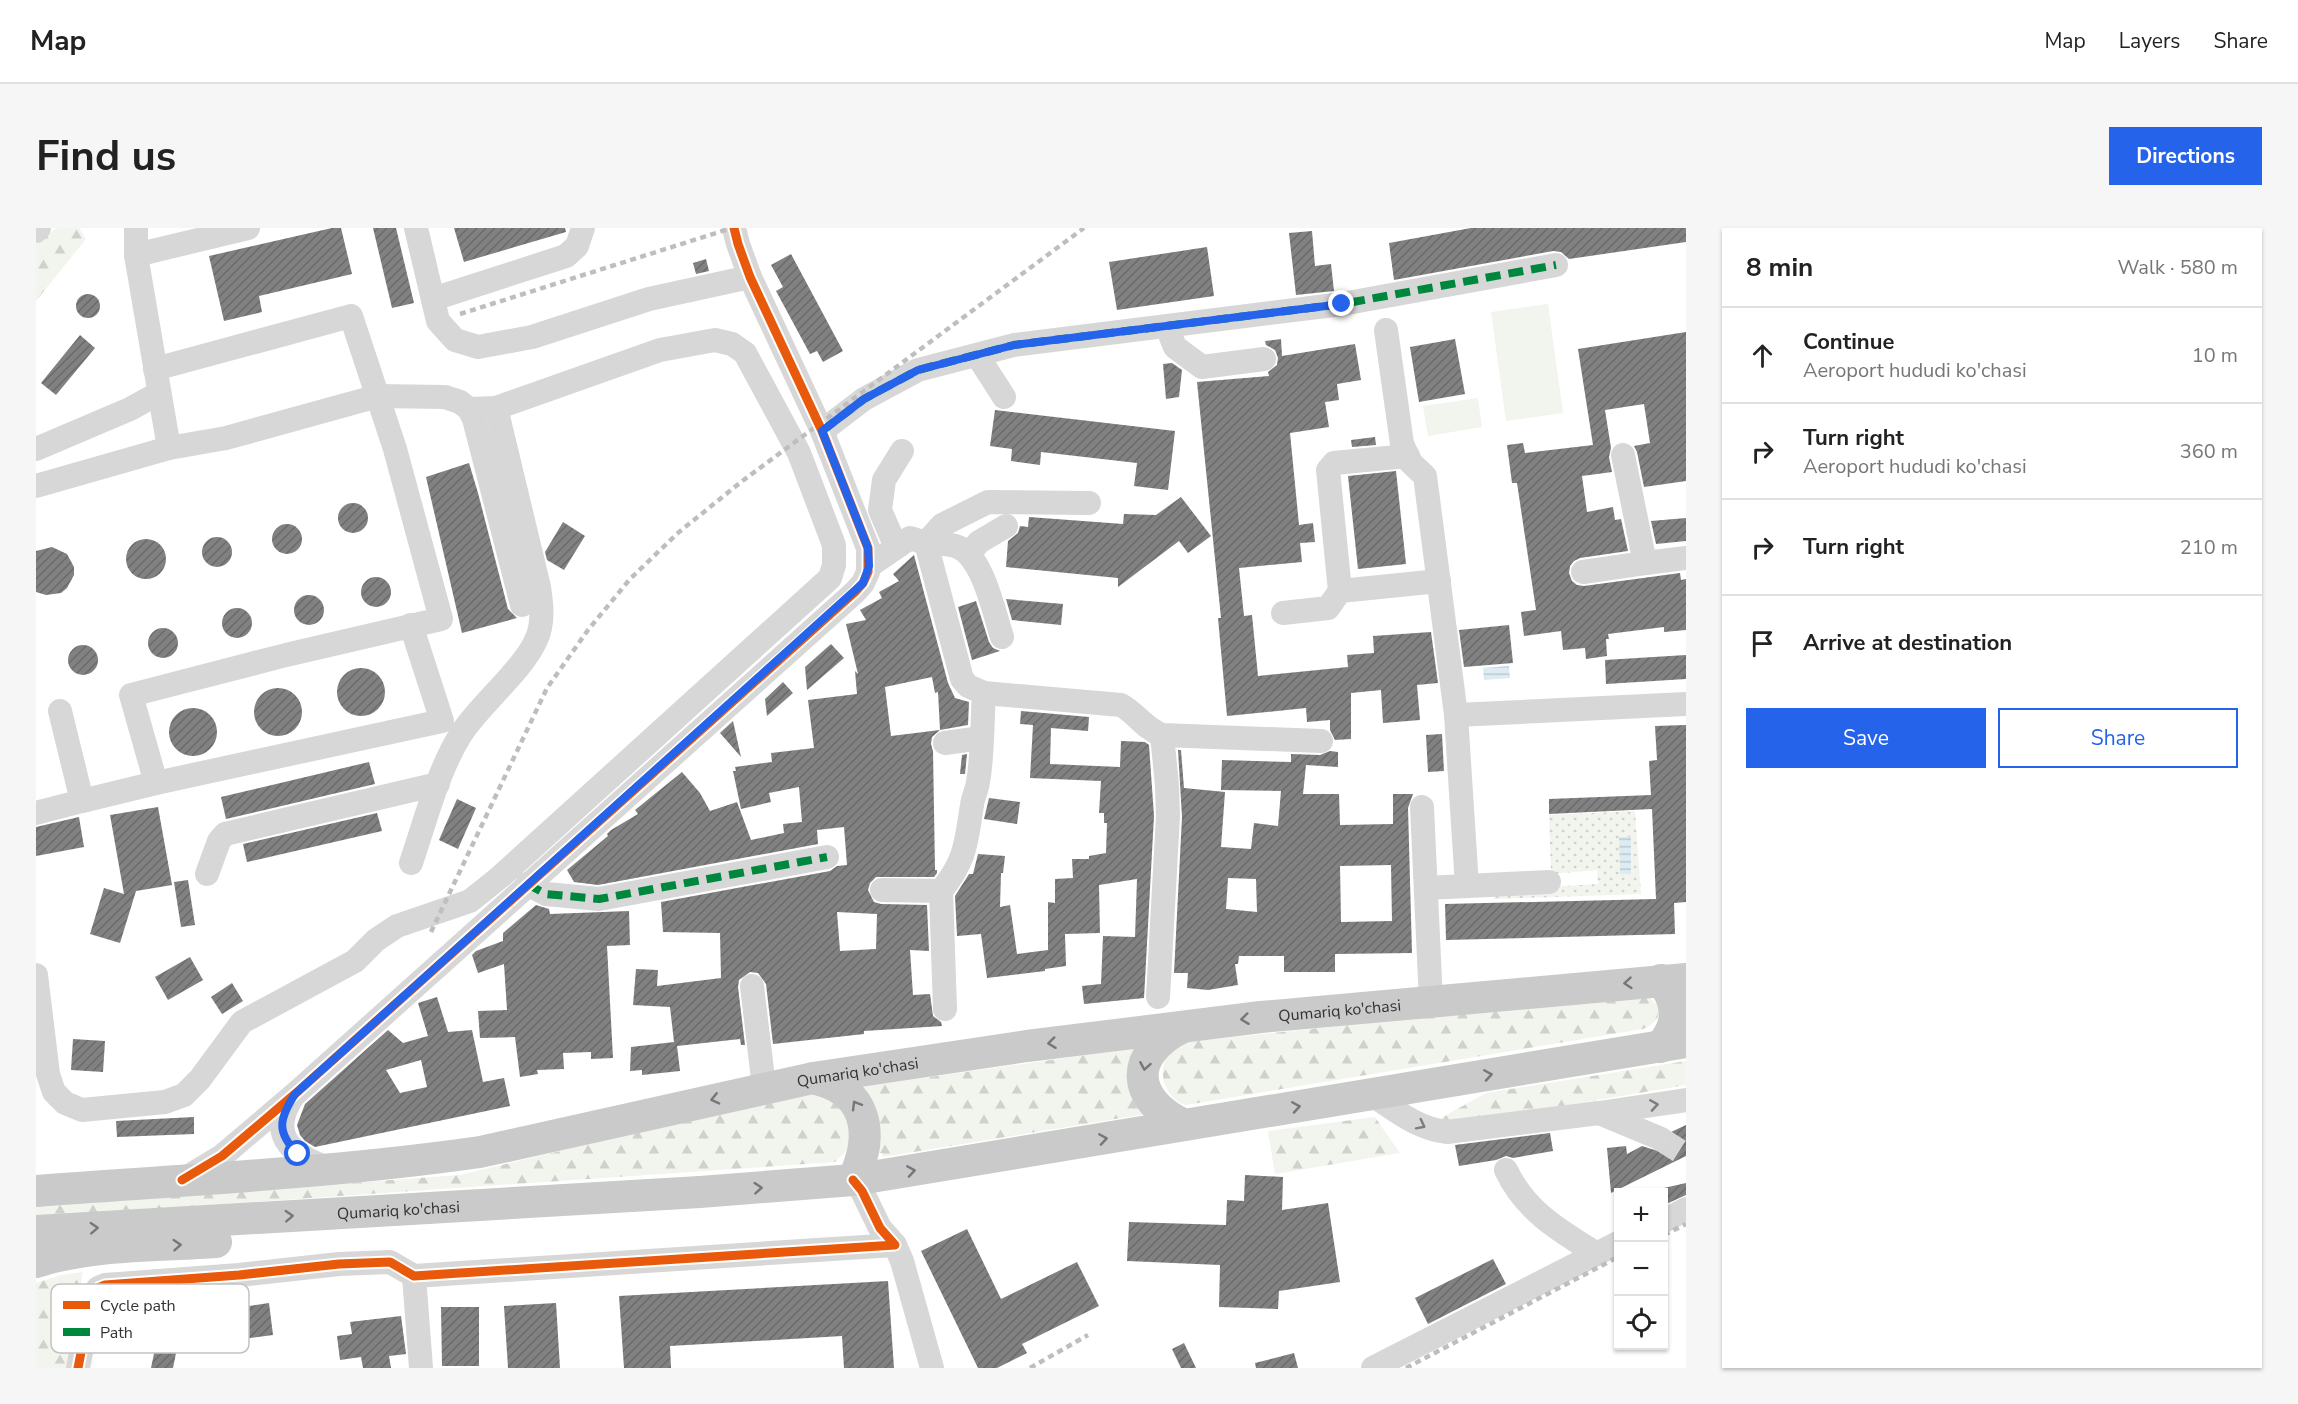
<!DOCTYPE html>
<html lang="en">
<head>
<meta charset="utf-8">
<style>
	:root { --surface:#fff; --page:#f6f6f6; --text:#222; --muted:#767676; --line:#e0e0e0; --accent:#2563eb }
	body { margin:0; font-family:"Nunito Sans",sans-serif; background:var(--page); color:var(--text) }
	.controls { position:absolute; right:18px; bottom:18px; display:grid; overflow:hidden; border-radius:0px; box-shadow:0 2px 4px #0004 }
	.controls button { width:54px; height:54px; display:grid; place-items:center; padding:0; border:0; border-bottom:2px solid var(--line); background:var(--surface); color:var(--text); font:30px sans-serif }
	.stop { position:absolute; width:18px; height:18px; margin:-14px; border:4px solid #2563eb; border-radius:50%; background:#fff }
	.stop.end { background:#2563eb; border-color:#fff; box-shadow:0 2px 6px #0008 }
	.list { margin:0; padding:0; list-style:none }
	h2 { display:flex; justify-content:space-between; align-items:center; height:78px; margin:0; padding:0 24px; font-size:26px }
	h2 small { font-size:20px; font-weight:400; color:var(--muted) }
	.list li { display:grid; grid-template-columns:39px 1fr auto; gap:18px; align-items:center; box-sizing:border-box; height:96px; padding:0 24px; border-top:2px solid var(--line) }
	.list b { display:block; font-size:22px; white-space:nowrap }
	.list p { margin:0; font-size:20px; white-space:nowrap; color:var(--muted) }
	.list em { font-size:20px; font-style:normal; color:var(--muted) }
	.actions { display:flex; gap:12px; padding:18px 24px }
	.actions a { flex:1; padding:14px 0; border:2px solid var(--accent); border-radius:0px; text-align:center; font-size:21px; color:var(--accent) }
	.actions .main { background:var(--accent); color:#fff }
	.icon { flex:none; width:33px; height:33px; fill:none; stroke:currentColor; stroke-width:2; stroke-linecap:round; stroke-linejoin:round }
	.map { position:relative; flex:none; width:1650px; height:1140px; overflow:hidden; border-radius:0px }
	header { display:flex; align-items:center; gap:36px; box-sizing:border-box; height:84px; padding:0 30px; background:var(--surface); border-bottom:2px solid var(--line) }
	header strong { font-size:28px }
	nav { display:flex; gap:33px; margin-inline-start:auto; font-size:21px }
	.intro { display:flex; align-items:center; justify-content:space-between; box-sizing:border-box; height:144px; padding:0 36px }
	h1 { margin:0; font-size:42px }
	.button { padding:15px 27px; border-radius:0px; background:var(--accent); color:#fff; font-size:21px; font-weight:700 }
	main { display:flex; gap:36px; padding:0 36px }
	aside { flex:1; background:var(--surface); border-radius:0px; box-shadow:0 2px 4px #0004 }
	.map>svg:first-child { display:block }
	.green { fill:url(#green-dots) }
	.forest { fill:url(#forest-firs) }
	.pitch { fill:#f1f5ed }
	.water { fill:url(#water-rules) }
	.building { fill:url(#building-hatch); fill-rule:evenodd }
	.lines { fill:none; stroke-linecap:round; stroke-linejoin:round }
	.minor-tunnel { stroke:#d6d6d6; stroke-width:24; stroke-dasharray:24 12; stroke-linecap:butt }
	.minor { stroke:#d7d7d7; stroke-width:24 }
	.major { stroke:#cacaca; stroke-width:32 }
	.rail { stroke:#bebebe; stroke-width:4.5; stroke-dasharray:6 4.5; stroke-linecap:butt }
	.quiet { stroke:#00873e; stroke-width:8; stroke-dasharray:15 8; stroke-linecap:butt }
	.cycleway-casing { stroke:#fff; stroke-width:13 }
	.cycleway { stroke:#e8590c; stroke-width:9 }
	.oneway { stroke:#777 }
	.oneway2 { stroke:#7d7d7d }
	.route { stroke:#2563eb; stroke-width:8 }
	.labels { text-anchor:middle; stroke-width:6; stroke-linejoin:round; paint-order:stroke }
	.street-label { font-size:16px; fill:#333; stroke:#fff }
	.key { fill:#fff; stroke:#c2c2c2; stroke-width:1.5 }
	.key-label { font-size:16px; fill:#333 }
</style>
</head>
<body>
<header>
<strong>Map</strong>
<nav><a>Map</a><a>Layers</a><a>Share</a></nav>
</header>
<div class="intro"><h1>Find us</h1><a class="button">Directions</a></div>
<main>
<div class="map">
<svg width="1650" height="1140" viewBox="0 0 1650 1140">
	<defs>
		<pattern id="green-dots" width="8" height="8" patternUnits="userSpaceOnUse" patternTransform="scale(1.5)"><rect width="8" height="8" fill="#f1f5ed"/><path d="M2 2h.1M6 6h.1" fill="none" stroke="#cfd2cc" stroke-width="1.8" stroke-linecap="round"/></pattern>
		<pattern id="forest-firs" width="22" height="20" patternUnits="userSpaceOnUse" patternTransform="scale(1.5)"><rect width="22" height="20" fill="#f1f5ed"/><path d="M5 1l3.5 6h-7zM16 11l3.5 6h-7z" fill="#cfd2cc"/></pattern>
		<pattern id="water-rules" width="6" height="5" patternUnits="userSpaceOnUse" patternTransform="scale(1.5)"><rect width="6" height="5" fill="#ddebf3"/><path d="M0 2.5h6" fill="none" stroke="#becad1"/></pattern>
		<pattern id="building-hatch" width="6" height="6" patternUnits="userSpaceOnUse" patternTransform="scale(1.5)"><rect width="6" height="6" fill="#818181"/><path d="M-1 1l2-2M0 6l6-6M5 7l2-2" fill="none" stroke="#6a6a6a"/></pattern>
	</defs>
	<rect width="100%" height="100%" fill="#fff"/>
	<path class="green" d="M1599 583 1605 666 1458 671V662L1562 656 1561 642 1515 646 1513 587Z"/>
	<g class="forest">
		<path d="M21 0H43L50 11 0 73V16Z"/>
		<path d="M1603 766C1626 771 1631 791 1607 801L1150 877C1132 872 1121 848 1130 830 1133 824 1139 819 1143 815Z"/>
		<path d="M1100 820 1110 886 847 929 846 925 838 927C846 890 844 889 823 859Z"/>
		<path d="M1650 833V857L1408 898 1398 894 1450 865Z"/>
		<path d="M786 864 817 892 813 920 799 934 0 989V978L424 947 637 896Z"/>
		<path d="M1339 889 1364 925 1239 946 1232 903Z"/>
		<path d="M47 1044 30 1140H0V1055L26 1047Z"/>
	</g>
	<g class="pitch">
		<path d="M1512 76 1527 185 1470 193 1455 84Z"/>
		<path d="M1442 170 1446 199 1392 208 1387 178Z"/>
	</g>
	<g class="water">
		<path d="M1473 438 1474 450 1448 452 1447 440Z"/>
		<path d="M1583 609H1595V646H1584Z"/>
	</g>
	<g class="building">
		<path d="M296 0H305L316 46 223 68 226 84 188 93 173 28Z"/>
		<path d="M337 0H360L378 75 356 80Z"/>
		<path d="M418 0H529L530 4 428 34Z"/>
		<path d="M1435 0H1650V14L1533 31 1525 24 1517 23 1358 52 1353 15Z"/>
		<path d="M1276 3 1279 38 1295 36 1298 63 1260 67 1253 5Z"/>
		<path d="M1171 19 1178 68 1081 82 1073 34Z"/>
		<path d="M755 26 807 123 787 134 781 123 774 126 740 63 747 59 735 37Z"/>
		<path d="M670 31 673 43 660 46 657 35Z"/>
		<circle cx="52" cy="78" r="12"/>
		<path d="M1650 104V253L1608 259 1601 224 1598 218 1614 215 1608 176 1569 182 1575 220 1573 229 1576 244 1546 248 1551 284 1577 279 1579 292 1585 291 1592 323 1544 330 1538 333 1534 338 1533 345 1536 353 1541 357 1548 358 1644 345 1645 352 1650 351V402L1628 404V399L1572 406 1573 411H1570L1571 428 1550 431 1549 420 1527 422 1525 403 1488 408 1485 384 1500 382 1481 255H1476L1471 217 1487 215 1489 225 1557 217 1542 121Z"/>
		<path d="M44 107 59 120 20 167 5 155Z"/>
		<path d="M1245 111 1246 128 1319 116 1325 152 1301 156 1303 172 1289 174 1293 199 1254 205 1263 297 1277 295 1279 314 1264 315 1266 334 1203 340 1208 388 1216 387 1222 448 1312 439 1311 427 1338 425 1337 408 1395 404 1402 455 1381 457 1384 492 1347 495 1345 462 1315 465V511L1299 512 1294 502V492L1271 494 1270 480 1191 488 1182 390H1185L1161 154 1233 148 1232 144 1241 137 1242 130 1239 122 1230 117 1229 113Z"/>
		<path d="M1419 111 1429 166 1383 174 1374 119Z"/>
		<path d="M1136 135 1146 142 1143 169 1130 171 1127 136Z"/>
		<path d="M959 182 1139 203 1132 262 1098 258 1101 235 1005 224 1004 237 975 233 976 221 954 218Z"/>
		<path d="M1339 209 1340 217 1316 219 1315 212Z"/>
		<path d="M433 235 442 265 472 381 481 390 426 405 390 249Z"/>
		<path d="M1360 243 1370 336 1322 341 1312 248Z"/>
		<path d="M1145 269 1175 308 1152 325 1143 313 1082 359V350L970 339 972 313 982 305 984 298 992 299 993 289 1087 296 1088 286 1120 287Z"/>
		<circle cx="317" cy="290" r="15"/>
		<path d="M1650 290V313L1620 316 1615 293Z"/>
		<path d="M527 294 549 308 528 342 511 332 509 324Z"/>
		<circle cx="251" cy="311" r="15"/>
		<circle cx="181" cy="324" r="15"/>
		<circle cx="110" cy="331" r="20"/>
		<path d="M16 319 31 326 38 339V347L31 360 25 365 10 367 0 364V323Z"/>
		<path d="M878 327 912 455 919 470 933 474 932 497 904 502 902 464 899 465 896 449 849 459 855 508 904 502 896 509 895 516 897 523 899 642H901V645L898 649H840L834 655 832 662 838 674 845 676 891 677 893 723 874 722 877 767 894 766 897 788 905 794 906 798 844 802 828 803V806L737 816 730 756 722 745 714 744 703 752 702 759 709 817H705L704 811 641 818 644 843 606 847V842L594 843 595 819 638 814 634 779 597 777 600 741 622 742 621 758 685 750 684 705 627 704 625 674 794 643 801 638 811 637 808 599 781 602 782 616 562 657 538 654 531 642 572 608 571 606 575 602 602 586 599 582 646 544 664 565 674 583 701 574 715 612 748 605 747 596 766 594 763 559 733 565 735 574 705 581 697 543H700L699 539 736 534 735 525 778 520 772 472 821 466 819 443 822 446 810 396 830 392 824 382 846 370 843 364 863 353 857 346ZM801 684 841 686 840 721 804 723Z"/>
		<circle cx="340" cy="364" r="15"/>
		<circle cx="273" cy="382" r="15"/>
		<path d="M970 371 1027 376 1025 397 976 392Z"/>
		<path d="M940 373 953 414 957 420 964 423 936 432 922 379Z"/>
		<circle cx="201" cy="395" r="15"/>
		<path d="M1473 397 1477 435 1428 439 1423 402Z"/>
		<circle cx="127" cy="415" r="15"/>
		<path d="M795 416 808 430 771 462 769 439Z"/>
		<circle cx="47" cy="432" r="15"/>
		<path d="M1650 427V451L1570 456 1569 432Z"/>
		<circle cx="325" cy="464" r="24"/>
		<path d="M747 454 757 465 731 488 729 471Z"/>
		<circle cx="242" cy="484" r="24"/>
		<circle cx="157" cy="504" r="24"/>
		<path d="M985 483 1053 489 1052 503 1015 500 1014 536 1084 539 1085 513 1109 514 1113 517 1118 588 1108 770 1048 776 1046 758 1065 756 1067 708 1099 709 1101 651 1063 657 1064 705 1029 706 1030 738 1009 741V743L951 750 945 706 921 708 919 668 933 646H937L942 626 969 628 967 645H965L964 679 974 677 981 726 1012 722V674L1019 675V651L1037 650 1036 631H1053V628L1070 625 1071 595H1068V585H1063L1065 553 994 550 997 497 984 496Z"/>
		<path d="M697 493 705 529 684 505Z"/>
		<path d="M1650 497V674L1638 675 1639 706 1410 712 1409 676 1620 671 1616 581 1513 586V571L1615 567 1613 533 1621 532 1619 498Z"/>
		<path d="M1406 506 1408 543 1392 544 1390 507Z"/>
		<path d="M1142 522H1145L1148 560 1189 564 1185 619 1215 621 1218 595 1242 598 1245 563 1185 562 1186 532 1255 534V526L1284 527 1294 523 1302 524V539L1270 537 1267 566H1303L1304 597 1357 596V566H1377L1372 580 1376 725 1299 726V744H1248V728H1203L1202 736H1199L1202 757 1172 762 1151 760 1152 745H1138L1146 589ZM1355 637 1356 693 1305 694 1304 638ZM1192 650 1220 651 1221 684 1190 681Z"/>
		<path d="M931 526 929 546H924L926 527Z"/>
		<path d="M333 534 339 556 190 591 185 569Z"/>
		<path d="M953 570 984 574 981 596 948 591Z"/>
		<path d="M421 571 440 580 422 621 403 612Z"/>
		<path d="M122 579 136 657 100 663 84 715 54 706 68 660 88 666 74 587Z"/>
		<path d="M341 585 346 603 211 634 207 616Z"/>
		<path d="M43 589 48 619 0 628V599Z"/>
		<path d="M152 652 159 697 145 699 138 654Z"/>
		<path d="M500 677 513 681 514 686 593 683 594 717 571 718 577 830 555 831V824L527 825 528 841 501 842 502 846 484 849 479 809 444 810 442 783 471 782 468 736 442 745 436 727 440 723 467 713V705Z"/>
		<path d="M154 729 167 752 132 772 119 749Z"/>
		<path d="M196 755 207 773 186 786 175 769Z"/>
		<path d="M401 769 412 804 436 802 447 854 468 850 474 878 279 919 269 913 264 907 261 897 269 876 352 802 367 815 392 808 382 775ZM385 832 391 859 364 865 350 842Z"/>
		<path d="M37 811 69 813 67 844 35 842Z"/>
		<path d="M158 889V906L81 909 80 893Z"/>
		<path d="M1650 897V928L1575 965 1571 920 1590 918 1591 926 1606 918 1625 924 1636 916 1635 904Z"/>
		<path d="M1514 905 1517 923 1477 930 1470 928 1460 932 1423 938 1419 917Z"/>
		<path d="M1209 947 1247 949 1246 982 1292 975 1304 1054 1243 1063 1242 1081 1183 1079 1184 1037 1091 1033 1093 994 1190 997 1191 972 1208 973Z"/>
		<path d="M1650 955V967L1628 977V960Z"/>
		<path d="M931 1001 965 1071 1041 1034 1063 1078 986 1116 991 1125 961 1140H942L885 1023Z"/>
		<path d="M1457 1031 1470 1056 1392 1096 1379 1070Z"/>
		<path d="M852 1053 858 1140H808L806 1108 634 1118 635 1140H588L583 1068Z"/>
		<path d="M233 1075 237 1107 170 1116 166 1085Z"/>
		<path d="M520 1075 524 1140H472L468 1078Z"/>
		<path d="M405 1079H443V1138H406Z"/>
		<path d="M365 1088 370 1126 353 1128 355 1140H327L325 1129 304 1132 301 1108 316 1106 314 1094Z"/>
		<path d="M1148 1115 1160 1140H1145L1136 1121Z"/>
		<path d="M120 1116 141 1120 137 1140H115Z"/>
		<path d="M1258 1125 1262 1140H1220L1219 1135Z"/>
	</g>
	<g class="lines">
		<path class="minor-tunnel" d="M1623 910 1650 927"/>
		<g class="minor">
			<path d="M212 0 100 27 133 220 190 210 342 168 409 169 424 174 433 181 438 191 486 377"/>
			<path d="M380 0 402 93 419 112 442 119 496 109 613 71 714 49"/>
			<path d="M0 3 3 0"/>
			<path d="M100 27V0"/>
			<path d="M397 71 530 28 541 18 547 0"/>
			<path d="M1131 99 1139 119 1166 139 1228 131"/>
			<path d="M1350 102 1366 216 1375 235 1389 248 1420 487 1431 658"/>
			<path d="M941 127 968 169"/>
			<path d="M119 141 315 88 359 221 405 391 250 427 95 467 120 555"/>
			<path d="M786 203 828 171 882 142 978 117 1306 76 1520 37"/>
			<path d="M0 221 94 181 123 165"/>
			<path d="M1587 227 1609 335 1650 330"/>
			<path d="M0 258 133 220"/>
			<path d="M890 315 906 297 952 274 1053 275"/>
			<path d="M890 315C900 316 913 315 922 319 947 329 958 385 966 409"/>
			<path d="M860 319 844 282 848 252 866 223"/>
			<path d="M933 326 943 314 970 298"/>
			<path d="M833 338 874 310 890 315 926 451 932 458 948 465 1085 477C1100 485 1109 501 1126 507L1285 513"/>
			<path d="M1547 344 1609 335"/>
			<path d="M1304 363 1292 242 1298 235 1372 228"/>
			<path d="M1247 385 1292 380 1304 363 1403 353"/>
			<path d="M1420 487 1650 476"/>
			<path d="M909 515 945 510"/>
			<path d="M46 573 120 555 406 493 375 397"/>
			<path d="M1386 579 1395 774"/>
			<path d="M0 585 46 573 24 483"/>
			<path d="M375 635C389 594 402 542 425 506 444 475 498 434 504 400 507 386 505 373 503 359L460 180"/>
			<path d="M171 646 183 613 189 606 402 556"/>
			<path d="M491 656 510 666 563 671 791 629"/>
			<path d="M1390 660 1513 654"/>
			<path d="M846 662 905 663"/>
			<path d="M0 747 12 846 18 864 29 875 46 882 129 874 148 867 164 851 206 794 319 733 340 712 361 698 434 673 464 649 794 350 798 337V317L763 225 709 125 696 116 679 112 624 122 460 180 433 181"/>
			<path d="M716 758 728 859"/>
			<path d="M1122 769 1132 588 1131 557 1126 507"/>
			<path d="M909 781 905 663C930 632 930 615 936 577 937 569 941 562 942 554 947 526 946 495 948 465"/>
			<path d="M1335 866C1359 882 1382 901 1411 904L1563 885 1650 872"/>
			<path d="M256 870C230 910 260 929 295 941"/>
			<path d="M1563 885 1623 910"/>
			<path d="M1470 942C1489 983 1524 1003 1561 1026"/>
			<path d="M148 951 186 928 259 866 819 364 827 355 832 344V320L786 203 714 49 702 16 698 0"/>
			<path d="M1628 993 1650 981"/>
			<path d="M859 1017 866 1033 896 1140"/>
			<path d="M378 1048 385 1140"/>
			<path d="M42 1140 55 1073 62 1060 69 1057 203 1047 303 1036 354 1034 378 1048 859 1017 844 1000 826 963 817 952"/>
			<path d="M1337 1140 1582 1015"/>
		</g>
		<g class="major">
			<path d="M1147 799C1092 826 1094 871 1148 897"/>
			<path d="M1624 819C1644 797 1643 775 1625 752"/>
			<path d="M777 850C832 862 839 906 817 952"/>
			<path id="s1" d="M0 963C148 952 297 945 444 924L777 850 991 818 1225 789 1650 751"/>
			<path id="s2" d="M0 1003 664 964 817 952 1650 814"/>
			<path d="M0 1034C54 1016 124 1018 180 1014"/>
		</g>
		<g class="rail">
			<path d="M424 86 696 0"/>
			<path d="M395 704 511 460 552 402 594 351 643 304 705 254 1048 0"/>
			<path d="M1628 1007 1650 996"/>
			<path d="M994 1140 1052 1107"/>
			<path d="M1370 1140 1582 1029"/>
		</g>
		<g class="quiet">
			<path d="M786 203 828 171 882 142 978 117 1306 76 1520 37"/>
			<path d="M491 656 510 666 563 671 791 629"/>
		</g>
		<defs>
			<g id="cycleway">
				<path d="M146 952 186 928 259 866 819 364 827 355 832 344V320L786 203 714 49 702 16 698 0"/>
				<path d="M42 1140 55 1073 62 1060 69 1057 203 1047 303 1036 354 1034 378 1048 859 1017 844 1000 826 963 817 952"/>
			</g>
		</defs>
		<use href="#cycleway" class="cycleway-casing"/>
		<use href="#cycleway" class="cycleway"/>
	</g>
	<defs><path id="oneway-chevron" d="M-2-3.5L2.5 0L-2 3.5" fill="none" stroke-width="1.6" stroke-linecap="round" stroke-linejoin="round" transform="scale(1.5)"/></defs>
	<g class="oneway">
		<use href="#oneway-chevron" transform="translate(1592 755) rotate(175)"/>
		<use href="#oneway-chevron" transform="translate(1209 791) rotate(173)"/>
		<use href="#oneway-chevron" transform="translate(1016 815) rotate(173)"/>
		<use href="#oneway-chevron" transform="translate(1109 838) rotate(100)"/>
		<use href="#oneway-chevron" transform="translate(1452 847) rotate(-9)"/>
		<use href="#oneway-chevron" transform="translate(679 871) rotate(167)"/>
		<use href="#oneway-chevron" transform="translate(820 877) rotate(-121)"/>
		<use href="#oneway-chevron" transform="translate(1260 879) rotate(-9)"/>
		<use href="#oneway-chevron" transform="translate(1067 911) rotate(-9)"/>
		<use href="#oneway-chevron" transform="translate(875 943) rotate(-9)"/>
		<use href="#oneway-chevron" transform="translate(722 960) rotate(-4)"/>
		<use href="#oneway-chevron" transform="translate(253 988) rotate(-3)"/>
		<use href="#oneway-chevron" transform="translate(58 1000) rotate(-3)"/>
		<use href="#oneway-chevron" transform="translate(141 1017) rotate(-4)"/>
	</g>
	<g class="oneway2">
		<use href="#oneway-chevron" transform="translate(1618 877) rotate(-9)"/>
		<use href="#oneway-chevron" transform="translate(1385 897) rotate(27)"/>
	</g>
	<g class="lines">
		<path class="route" d="M262 926C240 904 243 891 259 866L827 355 833 338 832 320 786 203 828 171 882 142 978 117 1306 76"/>
	</g>
	<g class="labels">
		<g class="street-label">
			<text dy="6" stroke="none"><textPath href="#s1" startOffset="1318">Qumariq ko'chasi</textPath></text>
			<text dy="6" stroke="none"><textPath href="#s1" startOffset="832">Qumariq ko'chasi</textPath></text>
			<text dy="6" stroke="none"><textPath href="#s2" startOffset="363">Qumariq ko'chasi</textPath></text>
		</g>
	</g>
	<rect x="15" y="1056" width="198" height="69" rx="9" class="key"/>
	<rect x="27" y="1073" width="27" height="8" fill="#e8590c"/>
	<rect x="27" y="1100" width="27" height="8" fill="#00873e"/>
	<g class="key-label">
		<text x="64" y="1083">Cycle path</text>
		<text x="64" y="1110">Path</text>
	</g>
</svg>
<div class="controls">
<button>+</button>
<button>−</button>
<button><svg class="icon" aria-label="locate" viewBox="0 0 24 24"><circle cx="12" cy="12" r="6"/><path d="M12 2v4M12 18v4M2 12h4M18 12h4"/></svg></button>
</div>
<div class="stop" style="left:262px;top:926px"></div>
<div class="stop end" style="left:1306px;top:76px"></div>
</div>
<aside>
<h2>8 min<small>Walk · 580 m</small></h2>
<ul class="list">
<li><svg class="icon" aria-label="ahead" viewBox="0 0 24 24"><path d="M12 20V5M6 11l6-6 6 6"/></svg><div><b>Continue</b><p>Aeroport hududi ko'chasi</p></div><em>10 m</em></li>
<li><svg class="icon" aria-label="right" viewBox="0 0 24 24"><path d="M7 20v-9h11M14 6l5 5-5 5"/></svg><div><b>Turn right</b><p>Aeroport hududi ko'chasi</p></div><em>360 m</em></li>
<li><svg class="icon" aria-label="right" viewBox="0 0 24 24"><path d="M7 20v-9h11M14 6l5 5-5 5"/></svg><div><b>Turn right</b></div><em>210 m</em></li>
<li><svg class="icon" aria-label="arrive" viewBox="0 0 24 24"><path d="M6 21V4h12l-3 4 3 4H6"/></svg><div><b>Arrive at destination</b></div></li>
</ul>
<div class="actions"><a class="main">Save</a><a>Share</a></div>
</aside>
</main>
</body>
</html>
